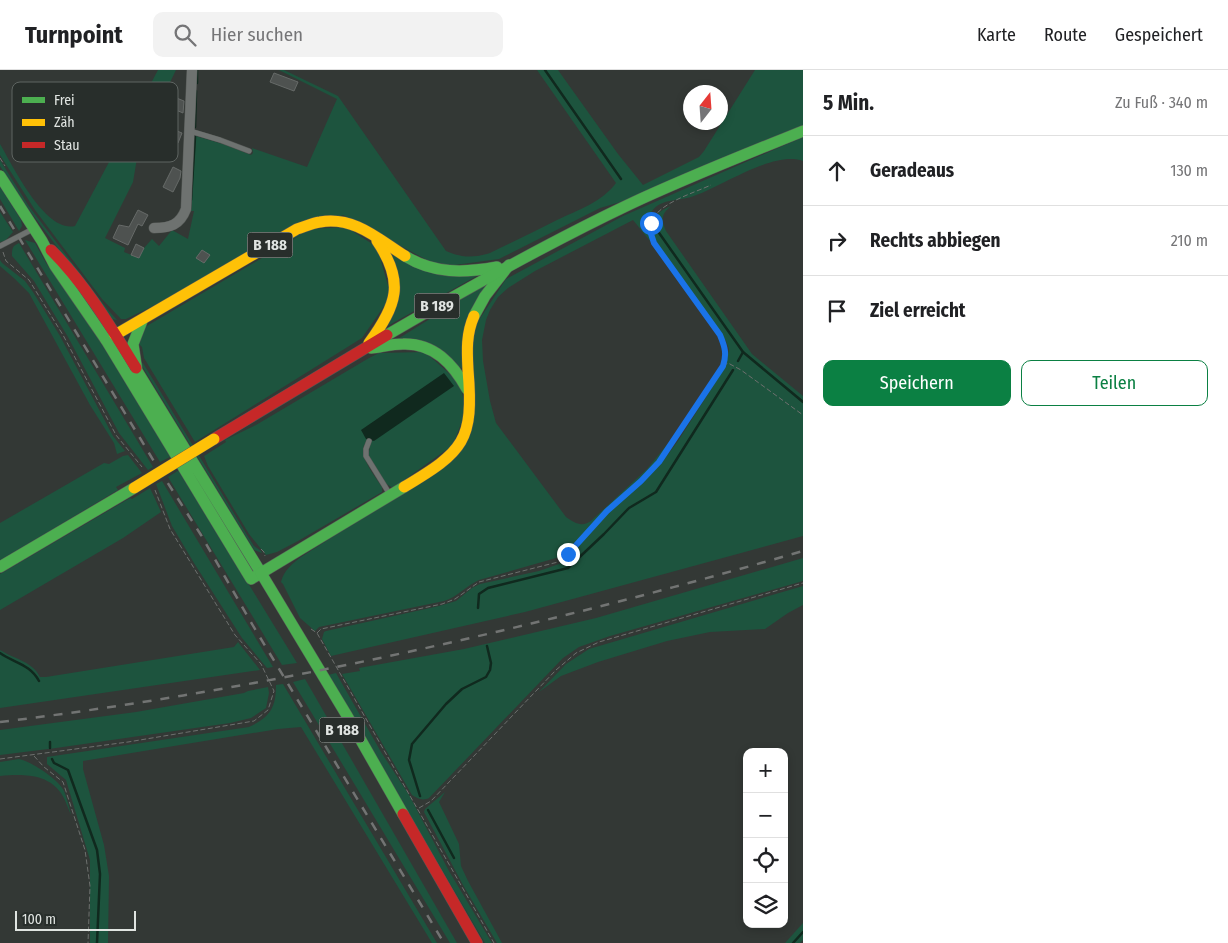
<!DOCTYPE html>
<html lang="de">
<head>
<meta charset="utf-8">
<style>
	:root { --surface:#fff; --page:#f2f2f2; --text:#202124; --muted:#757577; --line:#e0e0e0; --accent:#0b8043 }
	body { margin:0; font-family:"Fira Sans Condensed",sans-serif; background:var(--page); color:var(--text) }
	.controls { position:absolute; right:15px; bottom:15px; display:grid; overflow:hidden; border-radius:10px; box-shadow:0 2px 8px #0003 }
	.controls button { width:45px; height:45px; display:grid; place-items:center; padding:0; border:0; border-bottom:1px solid var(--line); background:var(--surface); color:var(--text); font:25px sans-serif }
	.compass { position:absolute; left:683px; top:15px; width:45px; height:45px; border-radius:50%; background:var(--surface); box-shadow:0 2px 8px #0003; rotate:17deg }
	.scale { position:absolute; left:15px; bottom:12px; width:121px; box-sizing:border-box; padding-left:5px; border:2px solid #e0e4e1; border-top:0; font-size:14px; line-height:18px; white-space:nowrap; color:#e0e4e1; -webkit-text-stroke:4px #282e2b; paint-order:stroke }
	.stop { position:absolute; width:15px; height:15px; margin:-11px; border:4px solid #1a73e8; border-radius:50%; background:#fff }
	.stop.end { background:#1a73e8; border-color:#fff; box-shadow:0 1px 5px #0008 }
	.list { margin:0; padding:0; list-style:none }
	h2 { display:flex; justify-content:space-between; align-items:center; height:65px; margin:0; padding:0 20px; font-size:21px }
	h2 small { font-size:16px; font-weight:400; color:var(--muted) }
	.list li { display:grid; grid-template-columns:32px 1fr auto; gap:15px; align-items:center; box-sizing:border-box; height:70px; padding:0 20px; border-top:1px solid var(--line) }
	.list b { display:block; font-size:19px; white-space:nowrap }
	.list em { font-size:16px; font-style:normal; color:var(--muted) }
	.actions { display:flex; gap:10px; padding:15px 20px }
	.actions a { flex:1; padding:11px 0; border:1px solid var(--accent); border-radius:10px; text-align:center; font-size:18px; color:var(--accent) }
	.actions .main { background:var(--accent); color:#fff }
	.icon { flex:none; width:28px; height:28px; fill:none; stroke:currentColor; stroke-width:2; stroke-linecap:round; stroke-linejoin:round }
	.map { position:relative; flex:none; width:803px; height:873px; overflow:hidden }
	header { display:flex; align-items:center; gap:30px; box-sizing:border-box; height:70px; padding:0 25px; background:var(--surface); border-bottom:1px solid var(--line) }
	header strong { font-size:24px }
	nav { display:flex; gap:28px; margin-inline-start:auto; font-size:18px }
	.search { width:350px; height:45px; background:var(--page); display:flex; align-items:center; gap:12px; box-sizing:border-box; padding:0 18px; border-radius:10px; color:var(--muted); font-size:19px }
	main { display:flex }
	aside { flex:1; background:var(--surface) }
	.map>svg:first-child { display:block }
	.green { fill:#1d543e }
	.water { fill:#10291e }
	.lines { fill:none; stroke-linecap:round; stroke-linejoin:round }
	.stream { stroke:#10291e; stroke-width:2.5 }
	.building { fill:#4e5250; stroke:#666a68 }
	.lane-casing { stroke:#535754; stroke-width:6 }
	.street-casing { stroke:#535754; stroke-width:11 }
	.fast-casing { stroke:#535754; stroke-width:12 }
	.slow-casing { stroke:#535754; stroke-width:12 }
	.jam-casing { stroke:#535754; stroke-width:12 }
	.path { stroke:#6d706e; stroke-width:1; stroke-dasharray:5 2.5; stroke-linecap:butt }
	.lane { stroke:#6e7270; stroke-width:5 }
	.street { stroke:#6e7270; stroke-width:10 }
	.fast { stroke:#4caf50; stroke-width:11 }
	.slow { stroke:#ffc107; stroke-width:11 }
	.jam { stroke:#c62828; stroke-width:11 }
	.rail { stroke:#727473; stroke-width:2.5; stroke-dasharray:9 9; stroke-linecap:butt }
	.slow-bridge-casing { stroke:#535754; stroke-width:12; stroke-linecap:butt }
	.slow-bridge { stroke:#ffc107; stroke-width:11 }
	.route { stroke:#1a73e8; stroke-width:6 }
	.labels { text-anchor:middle; stroke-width:4; stroke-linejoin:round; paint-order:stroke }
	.shield { fill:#282e2b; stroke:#a9adaa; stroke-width:1 }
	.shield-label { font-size:15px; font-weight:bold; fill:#e0e4e1 }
	.key { fill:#282e2b; stroke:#5f6562; stroke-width:1 }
	.key-label { font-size:14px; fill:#e0e4e1 }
</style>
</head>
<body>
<header>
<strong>Turnpoint</strong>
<div class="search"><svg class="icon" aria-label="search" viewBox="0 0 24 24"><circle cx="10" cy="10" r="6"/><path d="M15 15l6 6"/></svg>Hier suchen</div>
<nav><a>Karte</a><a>Route</a><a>Gespeichert</a></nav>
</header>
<main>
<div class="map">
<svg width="803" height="873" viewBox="0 0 803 873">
	<rect width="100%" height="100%" fill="#333835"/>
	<g class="green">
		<path d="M158 0H176L139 76 133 112 105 168 125 178 124 182 139 188 144 178 152 169 159 176 172 160 188 169 194 141H191L196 66 226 75 251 85 253 83 252 78 307 97 337 29 279 0H284L338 26 446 181C462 188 474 188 490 183 513 172 535 161 557 150 578 140 602 132 616 113L537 0H558L618 84 643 115 699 87 704 81 755 0H803V56L624 131 600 138 499 189 440 197 343 145 126 249H121L102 229 35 140 0 85V74C13 96 45 163 75 156Z"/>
		<path d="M803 67V91C773 80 720 118 691 127 677 131 661 129 652 141 645 150 647 161 650 171L633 150 535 201 508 218 498 227 490 240 486 250 482 270 483 291 490 331 496 353 566 447C575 453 582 458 592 450L647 399 674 366 651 398 617 429 563 486 479 510C466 516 457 527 444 531L319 557 315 561 300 548 283 514 281 512C284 500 292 494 301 487L457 387 473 259 506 209 623 146Z"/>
		<path d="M0 90 28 135 108 240 117 250 112 249 29 140 0 96Z"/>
		<path d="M0 116 21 150 22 156 19 161 0 129Z"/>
		<path d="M671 136C661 144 661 150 666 161L752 284 803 326V466L525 542 331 586 322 569 324 562 326 561 439 536 456 531 472 518 480 514 539 501 559 494 564 491 609 443 660 395 678 371 726 296 729 279 726 271 654 168C651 151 655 142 671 136Z"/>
		<path d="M0 142 13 162 5 171 0 172Z"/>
		<path d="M346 157 377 177 391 226 362 268 195 372 144 288 142 277 138 273 145 257 311 159Z"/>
		<path d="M25 170 35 173 46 193 102 271 172 386 160 392Z"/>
		<path d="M19 173 153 397 148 400 119 363 68 267 34 211 12 186C12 179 12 176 19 173Z"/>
		<path d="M391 185 482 203 384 258Z"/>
		<path d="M0 190 2 193 25 211 33 222 60 266 113 366 125 381 117 384 114 373 90 335 29 223 15 209 0 196Z"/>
		<path d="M492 210 464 299 393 272Z"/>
		<path d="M425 282 460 313 466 340 453 375 393 418 385 413 368 387 370 377 367 374 364 375C360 389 375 406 382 417V422L298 471 277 482 266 485 249 464 208 396 204 386 226 372 225 370 256 355 369 288 379 283Z"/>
		<path d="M140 293H143L154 311 247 465 254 476 261 481 262 483 254 480Z"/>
		<path d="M128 385 142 403 116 417 118 420 0 491V453L104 393 109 394 123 386Z"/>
		<path d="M179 400 297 593 282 595 168 407Z"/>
		<path d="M162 411 273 597 267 598 242 568 194 493 172 456 156 414Z"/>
		<path d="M150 418 161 442 123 468 0 540V504L130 428 132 429Z"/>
		<path d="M803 488V511L610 566 579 577 563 588 429 728C423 731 418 729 412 725L342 604 360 601 359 598 464 579 596 548Z"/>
		<path d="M803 516V535L788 543 765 559 710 562 667 571 598 592 561 606 539 622 566 594 589 579Z"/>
		<path d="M238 572 260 600 0 638V580C14 589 32 591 40 607H46L234 577Z"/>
		<path d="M336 603 381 682 409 725 449 801 492 873H485L328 605Z"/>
		<path d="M305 609 457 873H450L293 612Z"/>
		<path d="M283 614 437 873H432L301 657 278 659 83 691V699L104 775 109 806 108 873H90V790L66 710 47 694V687L249 657C270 647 276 638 276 615Z"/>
		<path d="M268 617 269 623 266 638 251 648 230 653 56 678 0 685V660L136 642 244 623 248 621Z"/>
		<path d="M19 689C31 691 59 710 64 721 67 728 69 737 71 745 68 738 65 729 61 723 47 703 21 704 0 706V692Z"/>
		<path d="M445 722 439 732 459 774 461 796 468 811 502 873H497L463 815 424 742 425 739Z"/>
		<path d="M803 853V870L800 873H785Z"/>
	</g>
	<path class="water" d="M444 303 454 316 374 371 366 369 361 360Z"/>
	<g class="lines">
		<g class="stream">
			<path d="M545 0 621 109"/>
			<path d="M197 13V0"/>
			<path d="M195 57 196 21"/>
			<path d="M191 130 195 67"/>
			<path d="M657 160 743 282 803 332"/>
			<path d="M738 291 743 282"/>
			<path d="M478 538 479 524 488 518 568 498 604 464 629 438 656 422 733 300"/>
			<path d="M0 583C14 593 30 594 39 611"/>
			<path d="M50 672V678"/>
			<path d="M52 689 54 693 68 700 97 780 100 804 97 873"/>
			<path d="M420 726 409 690 412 674 446 634 462 619 486 607 490 600 491 593 487 576"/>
			<path d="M428 740 454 788"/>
			<path d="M793 873 803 862"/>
		</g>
	</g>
	<g class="building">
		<path d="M274 3 298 12 294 21 270 12Z"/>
		<path d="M169 25 184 31 183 43 169 37 162 55 182 63 178 73 155 63 158 56 154 54V53L161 34 165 35Z"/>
		<path d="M173 97 181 101 180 108 173 122 163 117Z"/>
		<path d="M138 140 148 145 142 156 138 154 128 175 113 168 119 155 129 157Z"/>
		<path d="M136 174 144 178 139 188 131 185Z"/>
		<path d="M202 180 210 185 204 193 196 188Z"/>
	</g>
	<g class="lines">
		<defs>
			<g id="lane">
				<path d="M190 61 220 70 249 81"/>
				<path d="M0 176 33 159"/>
				<path d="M369 371 366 379V386L389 423"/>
			</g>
			<path id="street" d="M154 158C170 158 180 155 186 139L192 0"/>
			<g id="fast">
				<path d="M0 106 42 171 55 196 106 270"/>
				<path d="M405 186C434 204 464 203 497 197"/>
				<path d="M474 246 485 226 509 195"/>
				<path d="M115 265 106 270 251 509 261 503 137 301 133 274 142 251"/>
				<path d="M387 265C466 219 546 174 628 135 685 108 744 85 803 61"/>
				<path d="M371 278C381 277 392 274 403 274 434 273 453 294 467 319"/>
				<path d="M0 497 134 418"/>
				<path d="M403 744 346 644 261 503 404 417"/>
			</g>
			<g id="slow">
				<path d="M115 265 297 159C304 157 312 153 320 152 354 146 378 169 405 186"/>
				<path d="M369 273C397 235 405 212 377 171"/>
				<path d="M404 417C464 381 474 371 468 300 467 281 466 264 474 246"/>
			</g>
			<g id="jam">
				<path d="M51 180C86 215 110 256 136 298"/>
				<path d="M214 369 387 265"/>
				<path d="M403 744 477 873"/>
			</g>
		</defs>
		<use href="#lane" class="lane-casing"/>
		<use href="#street" class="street-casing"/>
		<use href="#fast" class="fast-casing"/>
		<use href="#slow" class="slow-casing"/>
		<use href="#jam" class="jam-casing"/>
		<g class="path">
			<path d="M0 88 5 96"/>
			<path d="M3 182 6 191 29 210 63 265 116 365 142 397"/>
			<path d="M723 296 728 293 741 300 803 345"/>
			<path d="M261 479 264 482 265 486"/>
			<path d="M311 559 317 563 494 873"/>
			<path d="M317 563 321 559 442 534 455 529 479 512 558 492 568 485 607 441 641 411 659 391 723 296C727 284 725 277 720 265L654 173C652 166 649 160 651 154 655 134 694 123 711 115"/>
			<path d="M34 686 44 697 63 712 85 780 90 816 88 873"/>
			<path d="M0 689 128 672 254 651 268 640 274 621 261 594 235 565 170 459 155 420"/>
			<path d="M419 738 431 731 556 600 576 583 599 572 803 513"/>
		</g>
		<use href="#lane" class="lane"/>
		<use href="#street" class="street"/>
		<use href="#fast" class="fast"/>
		<use href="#slow" class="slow"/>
		<use href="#jam" class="jam"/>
		<g class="rail">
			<path d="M0 136 155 393 201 465 252 554 444 873"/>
			<path d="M0 652C272 619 540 557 803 481"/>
		</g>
		<defs>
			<path id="slow-bridge" d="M134 418 214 369"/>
		</defs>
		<use href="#slow-bridge" class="slow-bridge-casing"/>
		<use href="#slow-bridge" class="slow-bridge"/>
	</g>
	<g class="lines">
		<path class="route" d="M568 484 607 441 641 411 659 392 723 296C727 284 725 277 720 265L654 173 650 161 651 153"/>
	</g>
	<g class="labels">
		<g class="shield">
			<rect x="247.5" y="162.5" width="45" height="25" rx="4"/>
			<rect x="414.5" y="223.5" width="45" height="25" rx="4"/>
			<rect x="319.5" y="647.5" width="45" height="25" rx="4"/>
		</g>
		<g class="shield-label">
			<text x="270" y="180">B 188</text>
			<text x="437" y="241">B 189</text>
			<text x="342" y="665">B 188</text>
		</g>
	</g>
	<rect x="12" y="12" width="166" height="80" rx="8" class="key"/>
	<rect x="22" y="27" width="23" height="6" fill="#4caf50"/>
	<rect x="22" y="49" width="23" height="7" fill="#ffc107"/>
	<rect x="22" y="72" width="23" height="6" fill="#c62828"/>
	<g class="key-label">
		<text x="54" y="35">Frei</text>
		<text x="54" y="57">Zäh</text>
		<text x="54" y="80">Stau</text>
	</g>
</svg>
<div class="controls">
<button>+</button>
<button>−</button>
<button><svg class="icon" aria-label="locate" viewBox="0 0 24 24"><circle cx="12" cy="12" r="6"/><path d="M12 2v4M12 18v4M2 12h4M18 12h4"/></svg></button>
<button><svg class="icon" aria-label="layers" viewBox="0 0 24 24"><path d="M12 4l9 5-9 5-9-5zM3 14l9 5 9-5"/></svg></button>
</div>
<svg class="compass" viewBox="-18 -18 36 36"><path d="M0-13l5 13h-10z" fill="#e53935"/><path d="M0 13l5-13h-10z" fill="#757577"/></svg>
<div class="scale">100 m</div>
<div class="stop" style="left:651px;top:153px"></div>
<div class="stop end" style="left:568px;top:484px"></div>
</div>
<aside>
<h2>5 Min.<small>Zu Fuß · 340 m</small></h2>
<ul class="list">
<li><svg class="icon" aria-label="ahead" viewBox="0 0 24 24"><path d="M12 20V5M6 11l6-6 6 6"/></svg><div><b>Geradeaus</b></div><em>130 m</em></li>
<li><svg class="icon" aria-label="right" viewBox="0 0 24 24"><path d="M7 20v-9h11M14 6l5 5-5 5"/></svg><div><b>Rechts abbiegen</b></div><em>210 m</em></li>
<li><svg class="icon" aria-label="arrive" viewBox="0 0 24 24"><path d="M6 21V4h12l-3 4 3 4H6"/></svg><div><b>Ziel erreicht</b></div></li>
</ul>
<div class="actions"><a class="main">Speichern</a><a>Teilen</a></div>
</aside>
</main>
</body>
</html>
